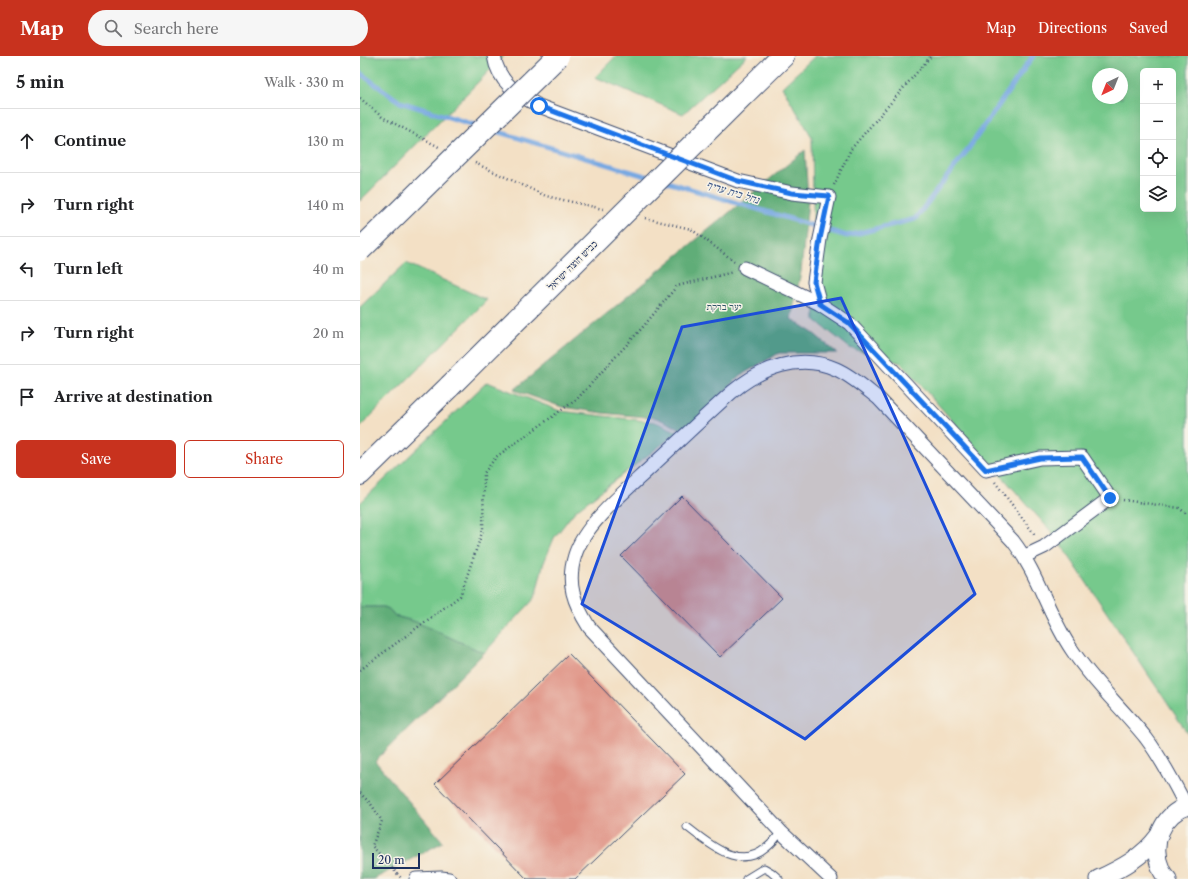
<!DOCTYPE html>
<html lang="en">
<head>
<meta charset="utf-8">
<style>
	:root { --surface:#fff; --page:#f6f6f6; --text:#202124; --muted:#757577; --line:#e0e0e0; --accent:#c8321e }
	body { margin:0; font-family:"Libre Caslon Text","Frank Ruhl Libre",serif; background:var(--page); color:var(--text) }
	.controls { position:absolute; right:12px; top:12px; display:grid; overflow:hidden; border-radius:6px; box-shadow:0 4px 16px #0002 }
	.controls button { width:36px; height:36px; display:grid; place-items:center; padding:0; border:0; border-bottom:1px solid var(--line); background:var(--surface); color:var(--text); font:20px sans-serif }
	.compass { position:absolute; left:732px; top:12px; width:36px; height:36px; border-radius:50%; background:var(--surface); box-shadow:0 4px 16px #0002; rotate:223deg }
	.scale { position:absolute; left:12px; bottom:10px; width:48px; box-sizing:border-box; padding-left:4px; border:2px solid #1b2f5e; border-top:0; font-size:11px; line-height:14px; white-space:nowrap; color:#1b2f5e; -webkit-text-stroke:3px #f7f3e8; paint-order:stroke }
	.stop { position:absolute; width:12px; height:12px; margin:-9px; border:3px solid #1a73e8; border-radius:50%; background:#fff }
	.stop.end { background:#1a73e8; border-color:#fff; box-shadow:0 1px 4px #0008 }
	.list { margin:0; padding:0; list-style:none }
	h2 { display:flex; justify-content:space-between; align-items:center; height:52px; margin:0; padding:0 16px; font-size:17px }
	h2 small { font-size:13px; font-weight:400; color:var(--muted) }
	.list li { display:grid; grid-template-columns:26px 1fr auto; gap:12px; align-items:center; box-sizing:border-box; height:64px; padding:0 16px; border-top:1px solid var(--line) }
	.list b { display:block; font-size:15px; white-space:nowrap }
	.list em { font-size:13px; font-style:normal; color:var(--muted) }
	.actions { display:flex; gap:8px; padding:12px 16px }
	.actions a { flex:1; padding:9px 0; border:1px solid var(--accent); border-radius:6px; text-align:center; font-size:14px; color:var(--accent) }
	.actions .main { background:var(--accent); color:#fff }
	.icon { flex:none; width:22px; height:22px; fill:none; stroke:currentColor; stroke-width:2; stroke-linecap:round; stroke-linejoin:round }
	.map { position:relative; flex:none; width:828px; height:823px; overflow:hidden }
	header { display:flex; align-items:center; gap:24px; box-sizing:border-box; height:56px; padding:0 20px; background:var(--accent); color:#fff }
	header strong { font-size:19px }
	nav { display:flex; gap:22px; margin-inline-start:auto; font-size:14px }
	.search { width:280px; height:36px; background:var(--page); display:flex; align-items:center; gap:10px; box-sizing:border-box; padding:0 14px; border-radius:22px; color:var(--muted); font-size:15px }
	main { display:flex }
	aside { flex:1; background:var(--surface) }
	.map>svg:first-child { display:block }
	.green { fill:#76c98c; stroke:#487c75; fill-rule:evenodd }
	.forest { fill:#60ad78; stroke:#3e6e6b }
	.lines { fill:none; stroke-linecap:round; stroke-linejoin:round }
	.stream { stroke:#77a8e2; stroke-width:5 }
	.building { fill:#df9183 }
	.service-casing { stroke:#3b4a6d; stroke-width:9 }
	.minor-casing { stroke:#3b4a6d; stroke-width:15 }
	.tertiary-casing { stroke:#3b4a6d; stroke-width:19 }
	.motorway-casing { stroke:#3b4a6d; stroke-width:24 }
	.path { stroke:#3b4a6d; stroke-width:2.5; stroke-dasharray:1 3; stroke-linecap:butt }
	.service { stroke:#fff; stroke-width:7 }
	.minor { stroke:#fff; stroke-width:13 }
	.tertiary { stroke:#fff; stroke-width:17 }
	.motorway { stroke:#fff; stroke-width:22 }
	.motorway-bridge-casing { stroke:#3b4a6d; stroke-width:24; stroke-linecap:butt }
	.motorway-bridge { stroke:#fff; stroke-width:22 }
	.route { stroke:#1a73e8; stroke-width:5 }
	.marked { fill:#1d4ed8; fill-opacity:0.2; stroke:#1d4ed8; stroke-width:3; stroke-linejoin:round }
	.labels { text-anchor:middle; stroke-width:3; stroke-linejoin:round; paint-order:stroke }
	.street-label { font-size:10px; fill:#1b2f5e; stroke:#f7f3e8 }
	.park-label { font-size:10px; fill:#32566a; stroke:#f7f3e8 }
	.water-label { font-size:11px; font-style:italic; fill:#375386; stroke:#f7f3e8 }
</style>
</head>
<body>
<header>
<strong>Map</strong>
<div class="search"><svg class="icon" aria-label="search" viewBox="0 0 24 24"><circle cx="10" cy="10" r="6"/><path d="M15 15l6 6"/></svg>Search here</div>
<nav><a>Map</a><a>Directions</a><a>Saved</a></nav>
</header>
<main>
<aside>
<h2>5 min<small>Walk · 330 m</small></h2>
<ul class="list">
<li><svg class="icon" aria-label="ahead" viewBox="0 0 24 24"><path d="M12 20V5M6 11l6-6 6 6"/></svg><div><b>Continue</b></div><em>130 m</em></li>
<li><svg class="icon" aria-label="right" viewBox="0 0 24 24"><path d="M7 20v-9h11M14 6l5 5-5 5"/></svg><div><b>Turn right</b></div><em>140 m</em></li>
<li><svg class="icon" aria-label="left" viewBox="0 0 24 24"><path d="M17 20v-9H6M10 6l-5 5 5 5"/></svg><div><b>Turn left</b></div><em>40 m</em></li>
<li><svg class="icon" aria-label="right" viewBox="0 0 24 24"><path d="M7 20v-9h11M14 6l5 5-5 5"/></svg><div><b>Turn right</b></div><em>20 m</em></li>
<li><svg class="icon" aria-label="arrive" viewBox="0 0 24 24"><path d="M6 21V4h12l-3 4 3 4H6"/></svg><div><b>Arrive at destination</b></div></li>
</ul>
<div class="actions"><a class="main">Save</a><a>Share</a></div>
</aside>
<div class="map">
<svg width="828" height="823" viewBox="0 0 828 823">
	<rect width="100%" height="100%" fill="#f7f3e8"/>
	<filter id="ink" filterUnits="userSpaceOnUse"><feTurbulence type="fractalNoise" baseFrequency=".025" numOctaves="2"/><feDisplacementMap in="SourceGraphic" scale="8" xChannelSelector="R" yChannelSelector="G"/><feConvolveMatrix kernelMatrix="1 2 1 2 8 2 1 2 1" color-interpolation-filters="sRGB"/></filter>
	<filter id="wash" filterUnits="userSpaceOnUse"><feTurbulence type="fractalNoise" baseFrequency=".012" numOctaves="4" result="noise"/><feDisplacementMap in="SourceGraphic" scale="16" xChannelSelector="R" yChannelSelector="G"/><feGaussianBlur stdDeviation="0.9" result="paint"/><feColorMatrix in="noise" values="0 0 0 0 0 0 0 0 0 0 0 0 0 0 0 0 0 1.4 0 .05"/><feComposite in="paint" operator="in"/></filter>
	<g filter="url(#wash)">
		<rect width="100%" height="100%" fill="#f3e0c5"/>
		<g class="green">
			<path d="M0 0H144L0 145Z"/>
			<path d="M256 0H387L323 58 235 21Z"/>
			<path d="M455 0H828V678L696 481 541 307 490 292 455 264 452 81 422 31ZM783 15H813V153H783ZM738 18H762V42H738Z"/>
			<path d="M46 207 127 244 0 371V251Z"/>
			<path d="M127 326 200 355 295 366 318 376 215 455 194 482 183 509 175 542 124 597 56 566 35 560 29 553 24 551H0V447Z"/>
		</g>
		<g class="forest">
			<path d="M445 94 448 145 441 216 431 263 453 277 477 297H419L381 319 325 375 297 362 242 357 202 351 154 334Z"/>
			<path d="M0 551H24L29 553 35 560 56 566 124 597 15 705 83 786 14 823H0Z"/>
		</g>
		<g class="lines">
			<g class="stream">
				<path d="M0 17 40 46 118 70"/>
				<path d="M132 74 292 122"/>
				<path d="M304 125 487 180 555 163 606 96 673 0"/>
			</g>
		</g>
		<g id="blocks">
			<g class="building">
				<path d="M322 440 422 542 360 601 261 500Z"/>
				<path d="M209 598 325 718 215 823H167L75 728Z"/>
			</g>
		</g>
	</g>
	<g filter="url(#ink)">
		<use href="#blocks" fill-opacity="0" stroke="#3b4a6d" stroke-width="1"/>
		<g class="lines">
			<defs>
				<g id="service">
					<path d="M327 771C349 788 379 815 406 792 412 788 416 782 421 776"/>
					<path d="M386 823 404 812 411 816 419 823"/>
				</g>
				<g id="minor">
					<path d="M134 0C138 26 157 38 179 50L378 125 432 137 469 141 460 183 454 226 460 248"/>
					<path d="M385 212 460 248 489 267 626 414 680 402 722 401 750 442 684 491 665 500"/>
					<path d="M56 823 81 822 89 823"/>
					<path d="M471 823 421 776 229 571C214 547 206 528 215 499 225 467 268 433 292 410 319 385 345 360 372 336 401 312 439 297 476 313 492 320 505 332 519 343L653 485C679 519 688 559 712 594 733 626 762 652 786 682 802 703 814 727 826 750"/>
				</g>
				<g id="tertiary">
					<path d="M738 823C762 812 783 801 799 779"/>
					<path d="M808 823C805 820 802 816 801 813 790 788 802 758 828 750"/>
				</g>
				<g id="motorway">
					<path d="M385 37 423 0"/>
					<path d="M0 418 90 330"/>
				</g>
			</defs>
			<use href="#service" class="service-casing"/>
			<use href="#minor" class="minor-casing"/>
			<use href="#tertiary" class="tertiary-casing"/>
			<use href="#motorway" class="motorway-casing"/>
			<g class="path">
				<path d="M0 42 22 61 79 91"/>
				<path d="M115 107 186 140 243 153"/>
				<path d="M474 129 491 93 571 0"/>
				<path d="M285 162 331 173 374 205"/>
				<path d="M635 426 675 479"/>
				<path d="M763 444 819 452 828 459"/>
				<path d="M0 614 100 540 123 474 124 417 136 401 217 343 282 272 317 230 373 216"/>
				<path d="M0 737 11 748 22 765 12 790 42 823"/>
			</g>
			<use href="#service" class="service"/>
			<use href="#minor" class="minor"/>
			<use href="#tertiary" class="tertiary"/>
			<use href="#motorway" class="motorway"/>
			<defs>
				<g id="motorway-bridge">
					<path d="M0 194 198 0"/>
					<path d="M90 330 385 37"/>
				</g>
			</defs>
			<use href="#motorway-bridge" class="motorway-bridge-casing"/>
			<use href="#motorway-bridge" class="motorway-bridge"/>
		</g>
	</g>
	<g class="lines" filter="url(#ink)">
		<path class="route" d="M179 50 378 125 432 137 469 140 460 183 454 226 460 248 489 267 626 414 680 402 722 401 750 442"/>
	</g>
	<path class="marked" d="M481 242 615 538 445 683 222 548 322 271Z"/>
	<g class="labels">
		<g class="street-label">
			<text transform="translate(212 209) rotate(-45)" y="4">כביש חוצה ישראל</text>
		</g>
		<g class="park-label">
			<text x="364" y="254">יער ברקת</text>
		</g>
		<g class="water-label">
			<text transform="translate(373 136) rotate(17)" y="4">נחל בית עריף</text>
		</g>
	</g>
</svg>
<div class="controls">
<button>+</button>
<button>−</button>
<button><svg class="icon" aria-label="locate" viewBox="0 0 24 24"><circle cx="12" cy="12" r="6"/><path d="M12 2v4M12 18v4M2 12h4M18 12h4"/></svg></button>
<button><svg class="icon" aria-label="layers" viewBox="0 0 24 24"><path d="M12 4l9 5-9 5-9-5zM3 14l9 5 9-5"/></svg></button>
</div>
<svg class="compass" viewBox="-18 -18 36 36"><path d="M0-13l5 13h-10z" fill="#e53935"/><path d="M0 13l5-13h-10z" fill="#757577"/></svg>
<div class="scale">20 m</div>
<div class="stop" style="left:179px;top:50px"></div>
<div class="stop end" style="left:750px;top:442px"></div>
</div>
</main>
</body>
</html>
